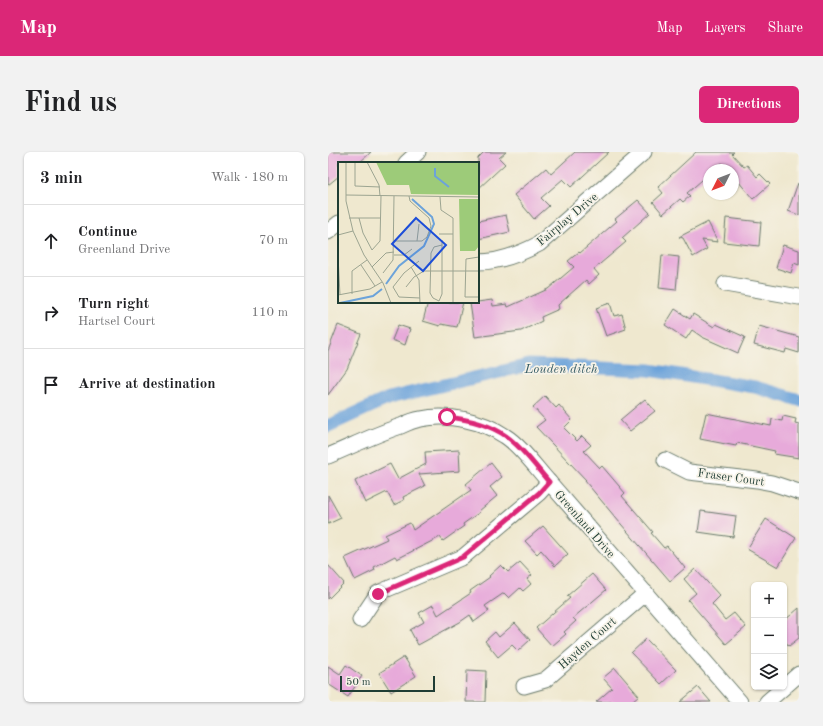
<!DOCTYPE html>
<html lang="en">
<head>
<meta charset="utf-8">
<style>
	:root { --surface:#fff; --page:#f2f2f2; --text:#202124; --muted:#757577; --line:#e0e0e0; --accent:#db2777 }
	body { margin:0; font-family:"Old Standard TT",serif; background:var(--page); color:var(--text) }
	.controls { position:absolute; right:12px; bottom:12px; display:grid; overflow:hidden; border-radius:6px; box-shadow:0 1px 3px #0004 }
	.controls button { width:36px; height:36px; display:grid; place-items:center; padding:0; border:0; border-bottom:1px solid var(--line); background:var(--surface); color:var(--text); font:20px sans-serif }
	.compass { position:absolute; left:375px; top:12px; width:36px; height:36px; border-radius:50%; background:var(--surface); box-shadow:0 1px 3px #0004; rotate:228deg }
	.scale { position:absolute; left:12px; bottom:10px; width:95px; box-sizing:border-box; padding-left:4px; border:2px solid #1f3d34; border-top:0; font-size:11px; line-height:14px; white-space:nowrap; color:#1f3d34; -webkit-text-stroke:3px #f7f3e8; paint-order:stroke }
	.stop { position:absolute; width:12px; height:12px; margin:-9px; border:3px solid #db2777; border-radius:50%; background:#fff }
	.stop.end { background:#db2777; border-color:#fff; box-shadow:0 1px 4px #0008 }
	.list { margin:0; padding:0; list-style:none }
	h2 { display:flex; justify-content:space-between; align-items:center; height:52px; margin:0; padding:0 16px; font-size:17px }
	h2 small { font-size:13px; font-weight:400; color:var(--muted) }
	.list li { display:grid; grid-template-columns:26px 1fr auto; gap:12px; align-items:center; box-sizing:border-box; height:72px; padding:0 16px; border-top:1px solid var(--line) }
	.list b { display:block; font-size:15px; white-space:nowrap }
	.list p { margin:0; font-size:13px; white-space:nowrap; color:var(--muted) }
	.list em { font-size:13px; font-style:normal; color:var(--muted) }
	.icon { flex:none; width:22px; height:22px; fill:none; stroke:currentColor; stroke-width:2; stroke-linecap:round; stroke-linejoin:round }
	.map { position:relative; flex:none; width:471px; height:550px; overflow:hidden; border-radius:6px }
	header { display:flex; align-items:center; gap:24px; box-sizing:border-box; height:56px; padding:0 20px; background:var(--accent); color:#fff }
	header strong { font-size:19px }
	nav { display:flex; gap:22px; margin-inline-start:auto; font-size:14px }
	.intro { display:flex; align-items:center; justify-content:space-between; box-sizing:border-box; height:96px; padding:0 24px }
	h1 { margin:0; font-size:28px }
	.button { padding:10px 18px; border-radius:6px; background:var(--accent); color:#fff; font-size:14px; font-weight:700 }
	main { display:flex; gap:24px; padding:0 24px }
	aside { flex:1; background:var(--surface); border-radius:6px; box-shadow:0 1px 3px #0004 }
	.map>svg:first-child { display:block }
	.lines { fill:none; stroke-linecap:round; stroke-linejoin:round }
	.canal { stroke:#6ca3da; stroke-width:13 }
	.building { fill:#e7aada }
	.street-casing { stroke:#68796a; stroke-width:17 }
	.street { stroke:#fff; stroke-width:15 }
	.route { stroke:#db2777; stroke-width:5 }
	.labels { text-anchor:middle; stroke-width:3.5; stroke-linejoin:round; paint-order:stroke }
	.street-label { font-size:12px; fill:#1f3d34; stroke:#f7f3e8 }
	.water-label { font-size:13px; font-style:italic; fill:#365c66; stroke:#f7f3e8 }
	.inset-river { fill:none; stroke:#6ca3da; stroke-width:2 }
	.inset-road { fill:none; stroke:#9ca491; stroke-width:1 }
	.view { fill:#1d4ed8; fill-opacity:0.15; stroke:#1d4ed8; stroke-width:2 }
	.inset-edge { fill:none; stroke:#1f3d34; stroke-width:2 }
</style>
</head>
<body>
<header>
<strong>Map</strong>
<nav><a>Map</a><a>Layers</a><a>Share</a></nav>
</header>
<div class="intro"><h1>Find us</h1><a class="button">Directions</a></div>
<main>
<aside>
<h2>3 min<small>Walk · 180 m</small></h2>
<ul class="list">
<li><svg class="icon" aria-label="ahead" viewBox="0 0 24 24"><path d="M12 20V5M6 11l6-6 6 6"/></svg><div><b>Continue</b><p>Greenland Drive</p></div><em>70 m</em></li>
<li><svg class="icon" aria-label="right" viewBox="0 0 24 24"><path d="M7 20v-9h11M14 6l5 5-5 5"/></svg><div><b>Turn right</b><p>Hartsel Court</p></div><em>110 m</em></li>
<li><svg class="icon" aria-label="arrive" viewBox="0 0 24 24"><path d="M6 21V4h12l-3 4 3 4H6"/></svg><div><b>Arrive at destination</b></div></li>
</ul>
</aside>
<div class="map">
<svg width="471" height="550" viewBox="0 0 471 550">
	<rect width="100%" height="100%" fill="#f7f3e8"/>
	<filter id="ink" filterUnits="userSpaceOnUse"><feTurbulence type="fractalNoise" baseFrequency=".025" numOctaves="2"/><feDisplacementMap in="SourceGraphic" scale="8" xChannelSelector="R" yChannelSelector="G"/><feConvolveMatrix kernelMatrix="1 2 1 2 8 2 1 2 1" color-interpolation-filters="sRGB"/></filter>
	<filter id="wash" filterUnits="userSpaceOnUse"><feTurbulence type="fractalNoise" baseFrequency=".012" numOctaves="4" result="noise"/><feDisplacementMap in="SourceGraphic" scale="16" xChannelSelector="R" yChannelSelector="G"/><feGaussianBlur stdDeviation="0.9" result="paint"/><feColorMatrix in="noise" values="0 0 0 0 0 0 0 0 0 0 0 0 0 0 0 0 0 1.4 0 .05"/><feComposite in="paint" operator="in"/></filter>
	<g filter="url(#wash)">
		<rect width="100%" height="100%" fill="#efe8cf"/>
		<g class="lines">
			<path class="canal" d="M0 274 61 246 201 213 321 218 427 235 471 248"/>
		</g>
		<g id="blocks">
			<g class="building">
				<path d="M0 0H43L31 11H11V24L0 33Z"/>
				<path d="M156 0H178L171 6 177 12 150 37V6Z"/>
				<path d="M247 0H281L243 35 235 27 213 46 221 54 206 67 186 43 218 16 223 22Z"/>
				<path d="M368 0H406L404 2 416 15 419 13 429 25 432 22 442 32 425 47 405 23V18H400L394 11 386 18H381V22L359 41 362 44 355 50 352 47 335 62 325 50 335 41 330 35Z"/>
				<path d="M470 31 471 32V63L460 59Z"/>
				<path d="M310 48 322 61 294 86 298 90 266 117 271 123 261 132 258 128 230 153 231 157 213 165 214 169 193 179 147 185 142 151 164 148 165 154 179 152 180 155 220 137 246 115 240 109 251 100 252 101 289 69 287 67Z"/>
				<path d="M178 63 182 80 150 87V69Z"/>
				<path d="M398 66 433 70 431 94 396 90Z"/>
				<path d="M380 70 390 90 374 88 379 97 365 105 355 86 351 85Z"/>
				<path d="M455 93 471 98V113L466 111 463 121 448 116Z"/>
				<path d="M334 103 351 105 348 138 331 136Z"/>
				<path d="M100 150H135L129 175 113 172 112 174 95 169Z"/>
				<path d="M282 151 286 164 294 162 298 177 278 184 268 156Z"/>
				<path d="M347 157 362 167 365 162 386 175 388 172 417 185 410 201 374 185 364 178 358 187 337 173Z"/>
				<path d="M10 173 33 182 19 217 0 243V199Z"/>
				<path d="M70 173 82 177 77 193 64 188Z"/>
				<path d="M431 174 471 185V201L458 197 457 201 426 193Z"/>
				<path d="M217 244 228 256 231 253 244 268 236 276 249 289 254 284 263 293 256 299 272 316 274 314 297 341 294 344 325 380 323 381 336 396 339 394 357 416 342 429 287 365 257 329 258 328 208 275 217 268 205 255Z"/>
				<path d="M317 247 327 259 302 279 292 268Z"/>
				<path d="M378 261 443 274 444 267 454 269 455 264 468 267 467 271 471 272V306L446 302 447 299 409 291 408 294 372 287Z"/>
				<path d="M131 298 132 319 91 322 97 334 75 345 76 348 66 353 59 340 37 351 27 329 62 312 70 327 98 312 97 300Z"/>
				<path d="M163 311 174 325 162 335 169 344 151 359 152 360 135 372 136 374 115 389 112 385 69 407 67 404 46 415 47 418 27 428 17 406 59 387 57 383 82 371 85 378 143 338 138 332Z"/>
				<path d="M0 343 13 366 0 372Z"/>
				<path d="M373 359 408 364 405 385 370 380Z"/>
				<path d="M438 367 468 386 450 415 419 397Z"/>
				<path d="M215 374 240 402 227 414 213 398 209 402 197 389Z"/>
				<path d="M192 410 204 423 199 427 203 432 195 439 192 436 181 446 176 441 157 454 161 459 146 470 142 463 132 470 90 493 82 478 96 470 91 461 105 453 110 463 143 441 142 439 162 425 161 424 173 413 180 420Z"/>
				<path d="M0 413 16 431 0 447Z"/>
				<path d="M367 417 392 444 384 452 397 468 406 461 418 475 398 492 360 448 368 441 356 427Z"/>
				<path d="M264 422 278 438 245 466 248 469 236 480 238 482 224 494 208 476 242 446 239 444Z"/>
				<path d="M471 456V486L461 494 456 488V469Z"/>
				<path d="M187 471 202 488 190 499 184 493 170 505 157 489 167 480 171 485Z"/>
				<path d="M318 487 348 518 333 532 303 501Z"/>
				<path d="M76 505 88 524 63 540 51 521Z"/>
				<path d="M18 513 34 524 20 545 0 532V514L12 522Z"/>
				<path d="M287 516 311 544 304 550H268L284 536 275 526Z"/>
				<path d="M139 518 158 519 157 550H138Z"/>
				<path d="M370 535 383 550H352Z"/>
			</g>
		</g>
	</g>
	<g filter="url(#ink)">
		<use href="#blocks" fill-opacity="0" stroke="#68796a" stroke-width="1"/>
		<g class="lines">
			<defs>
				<g id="street">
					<path d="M78 11 90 0"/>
					<path d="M0 80 11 71"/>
					<path d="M150 110C172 110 192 102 211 92L316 0"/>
					<path d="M397 132 471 145"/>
					<path d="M0 304C24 294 48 282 73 274 79 271 86 268 93 267 120 261 155 269 177 284 193 294 208 316 221 330L412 550"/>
					<path d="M337 308 361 320 429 328 444 331 471 340"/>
					<path d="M32 468 50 441 135 405 211 341 221 330"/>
					<path d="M196 534 217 528 318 441"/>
					<path d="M439 550 471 522"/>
				</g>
			</defs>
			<use href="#street" class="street-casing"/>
			<use href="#street" class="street"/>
		</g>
	</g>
	<g class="lines" filter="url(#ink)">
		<path class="route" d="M50 442 135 405 211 341 221 330C208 315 195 296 178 284 161 272 139 267 119 265"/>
	</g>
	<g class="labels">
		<g class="street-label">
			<text transform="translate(239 67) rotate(-40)" y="4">Fairplay Drive</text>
			<text transform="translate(403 325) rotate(8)" y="4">Fraser Court</text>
			<text transform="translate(257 372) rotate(49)" y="4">Greenland Drive</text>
			<text transform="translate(259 491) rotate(-41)" y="4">Hayden Court</text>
		</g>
		<g class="water-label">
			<text x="233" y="221">Louden ditch</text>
		</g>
	</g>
	<g transform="translate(10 10)">
		<rect width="141" height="141" fill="#efe8cf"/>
		<path d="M38 0H141V33L73 32 71 23H49ZM121 37H141V84L137 89H122Z" fill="#9dcb79"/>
		<path class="inset-river" d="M97 6V14L111 25M48 122 61 104 86 84 96 62 94 55 74 37M2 141 35 134 44 127"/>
		<path class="inset-road" d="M8 0V39L15 69 26 93 45 121 53 141M17 0V24L42 25M29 0 41 23 42 34M8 33 141 35M102 35 103 48 115 56V141M11 56H42M21 56 25 71 34 88 42 79 43 34M101 72H115M0 73 15 69M56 79H84L89 75 93 64 91 56 72 39 71 34M79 79 81 62M56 93H66L74 87M0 94 2 133M141 95 128 97 127 135H141M81 99 66 111 55 125 61 135 82 136M23 103 37 124M34 105 48 91 56 90M73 105 81 118 82 141M45 111 55 98 56 34M68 125 76 115 86 109H141M14 132V109L29 98M0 133 32 127 44 120M101 139 95 136 92 131 93 91 96 85 104 83M101 139 104 132V78"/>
		<path class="view" d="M78 56 108 83 85 109 54 82Z"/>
		<rect width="141" height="141" class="inset-edge"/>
	</g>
</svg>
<div class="controls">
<button>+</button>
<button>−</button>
<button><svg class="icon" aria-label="layers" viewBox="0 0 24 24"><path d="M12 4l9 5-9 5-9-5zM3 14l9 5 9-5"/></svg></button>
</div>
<svg class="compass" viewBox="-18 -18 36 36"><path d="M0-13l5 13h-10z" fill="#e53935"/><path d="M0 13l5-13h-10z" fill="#757577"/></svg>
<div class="scale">50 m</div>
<div class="stop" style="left:119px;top:265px"></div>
<div class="stop end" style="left:50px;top:442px"></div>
</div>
</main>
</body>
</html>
